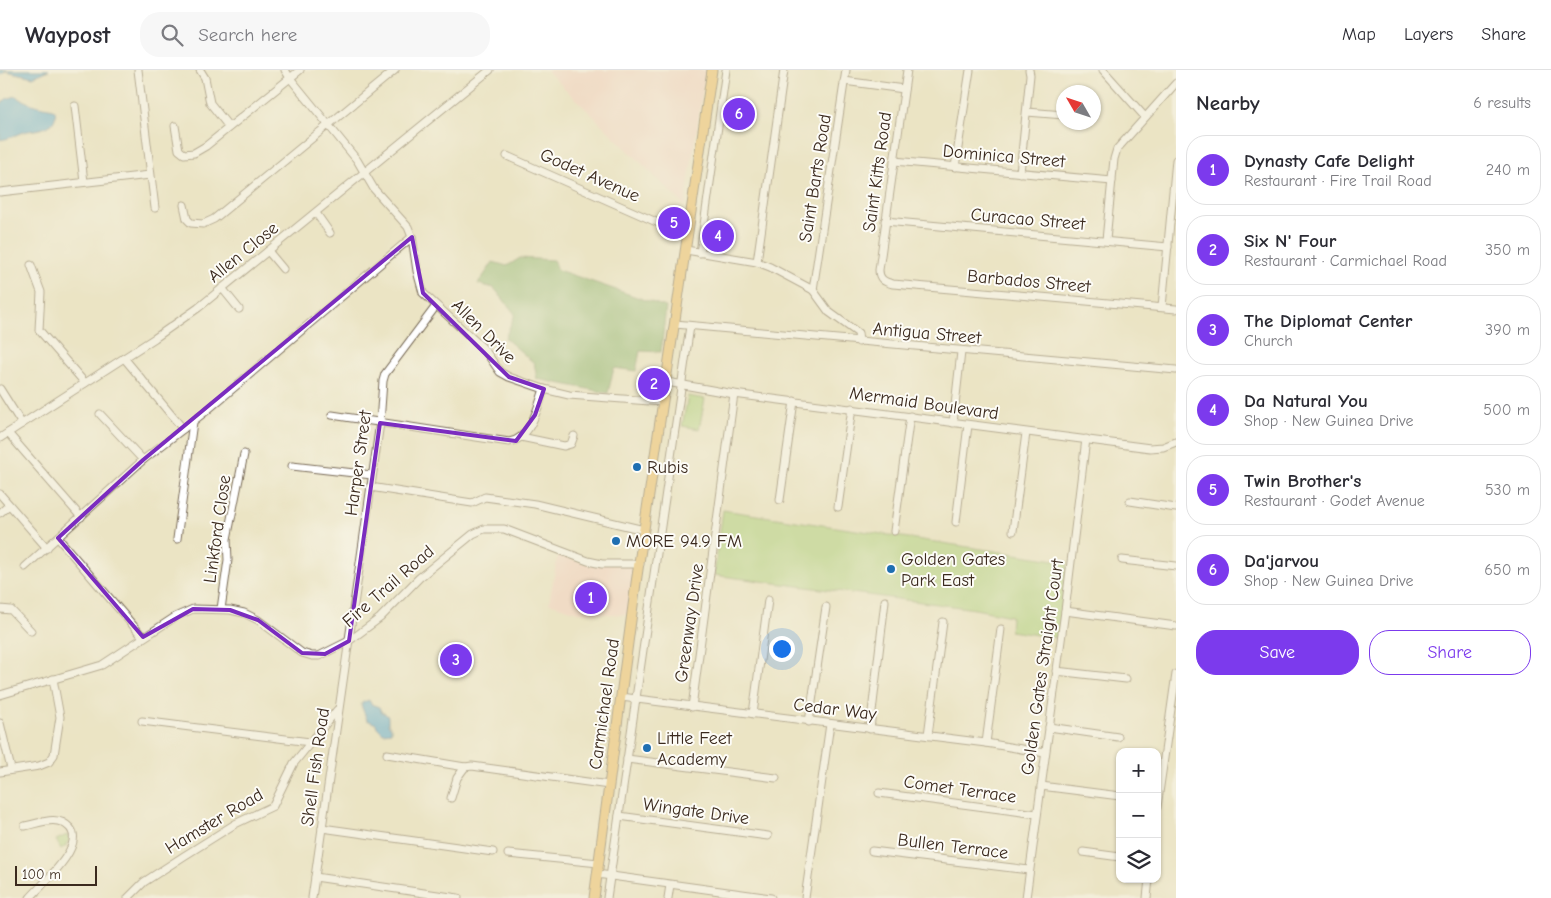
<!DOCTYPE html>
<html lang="en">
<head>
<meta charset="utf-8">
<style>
	:root { --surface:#fff; --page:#f7f7f7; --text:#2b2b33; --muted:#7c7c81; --line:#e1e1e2; --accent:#7c3aed }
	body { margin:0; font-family:"Comic Neue",sans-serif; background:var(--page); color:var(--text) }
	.controls { position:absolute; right:15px; bottom:15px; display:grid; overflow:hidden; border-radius:10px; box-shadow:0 1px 4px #0004 }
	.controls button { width:45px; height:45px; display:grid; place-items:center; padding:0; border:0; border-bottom:1px solid var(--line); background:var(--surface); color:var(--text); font:25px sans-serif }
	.compass { position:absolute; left:1056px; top:15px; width:45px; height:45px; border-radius:50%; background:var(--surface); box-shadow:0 1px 4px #0004; rotate:309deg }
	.scale { position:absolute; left:15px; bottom:12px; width:82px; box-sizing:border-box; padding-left:5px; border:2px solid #3b2a1e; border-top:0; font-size:14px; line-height:18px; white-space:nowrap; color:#3b2a1e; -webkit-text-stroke:4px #fdfcf7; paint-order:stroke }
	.you { position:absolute; left:781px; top:578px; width:18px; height:18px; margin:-12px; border:4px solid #fff; border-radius:50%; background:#1a73e8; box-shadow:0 0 0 8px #1a73e833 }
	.badge { display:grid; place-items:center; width:32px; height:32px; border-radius:50%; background:var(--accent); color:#fff; font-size:16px; font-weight:700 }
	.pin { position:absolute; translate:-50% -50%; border:2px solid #fff; box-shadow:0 1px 5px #0006 }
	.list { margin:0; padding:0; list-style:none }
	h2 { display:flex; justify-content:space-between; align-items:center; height:65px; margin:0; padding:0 20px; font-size:21px }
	h2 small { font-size:16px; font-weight:400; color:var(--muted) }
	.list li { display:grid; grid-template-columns:32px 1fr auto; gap:15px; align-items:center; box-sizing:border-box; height:70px; margin:0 10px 10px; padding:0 10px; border:1px solid var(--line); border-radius:20px }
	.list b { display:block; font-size:19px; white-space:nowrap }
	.list p { margin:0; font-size:16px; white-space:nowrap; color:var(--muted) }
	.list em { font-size:16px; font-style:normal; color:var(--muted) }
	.actions { display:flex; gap:10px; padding:15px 20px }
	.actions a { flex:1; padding:11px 0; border:1px solid var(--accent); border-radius:20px; text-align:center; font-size:18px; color:var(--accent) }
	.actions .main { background:var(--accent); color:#fff }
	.icon { flex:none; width:28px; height:28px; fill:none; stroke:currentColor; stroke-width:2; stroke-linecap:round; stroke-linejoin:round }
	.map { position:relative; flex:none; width:1176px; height:828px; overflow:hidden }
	header { display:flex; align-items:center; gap:30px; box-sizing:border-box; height:70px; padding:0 25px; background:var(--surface); border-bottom:1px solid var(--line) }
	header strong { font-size:24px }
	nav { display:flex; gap:28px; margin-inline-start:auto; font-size:18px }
	.search { width:350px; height:45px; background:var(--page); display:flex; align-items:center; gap:12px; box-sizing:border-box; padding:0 18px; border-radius:20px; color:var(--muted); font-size:19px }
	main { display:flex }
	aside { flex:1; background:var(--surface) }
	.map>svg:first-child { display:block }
	.built { fill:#f7d1c6 }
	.green { fill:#aad17c; stroke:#727e4d }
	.forest { fill:#87b36c; stroke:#616e45 }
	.water { fill:#5baad5; stroke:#4b6a7a }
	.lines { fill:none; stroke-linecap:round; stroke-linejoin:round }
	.minor-casing { stroke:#796b58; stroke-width:9 }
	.major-casing { stroke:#796b58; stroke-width:11 }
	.minor { stroke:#fff; stroke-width:7 }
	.major { stroke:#f2c26a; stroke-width:9 }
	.marked { fill:none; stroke:#7b2cbf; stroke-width:4; stroke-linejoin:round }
	.poi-dot { fill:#1f6fb2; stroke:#fdfcf7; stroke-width:2 }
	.labels { text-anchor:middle; stroke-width:4; stroke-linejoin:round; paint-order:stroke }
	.street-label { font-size:18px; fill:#3b2a1e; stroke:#fdfcf7 }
	.poi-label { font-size:18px; fill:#3b2a1e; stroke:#fdfcf7; text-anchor:start }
</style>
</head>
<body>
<header>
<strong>Waypost</strong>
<div class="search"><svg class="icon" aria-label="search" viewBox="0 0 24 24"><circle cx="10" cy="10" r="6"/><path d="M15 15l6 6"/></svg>Search here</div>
<nav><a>Map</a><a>Layers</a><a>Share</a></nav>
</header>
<main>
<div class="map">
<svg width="1176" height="828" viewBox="0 0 1176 828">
	<rect width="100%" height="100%" fill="#fdfcf7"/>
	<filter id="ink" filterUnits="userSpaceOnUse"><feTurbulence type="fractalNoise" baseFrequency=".02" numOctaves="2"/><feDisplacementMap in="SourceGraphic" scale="10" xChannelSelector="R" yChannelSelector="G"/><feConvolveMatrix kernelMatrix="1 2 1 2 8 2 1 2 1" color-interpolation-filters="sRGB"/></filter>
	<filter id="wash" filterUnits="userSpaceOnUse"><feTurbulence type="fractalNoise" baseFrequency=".0096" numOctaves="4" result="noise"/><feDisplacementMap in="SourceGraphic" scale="20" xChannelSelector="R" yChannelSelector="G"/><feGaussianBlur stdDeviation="1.12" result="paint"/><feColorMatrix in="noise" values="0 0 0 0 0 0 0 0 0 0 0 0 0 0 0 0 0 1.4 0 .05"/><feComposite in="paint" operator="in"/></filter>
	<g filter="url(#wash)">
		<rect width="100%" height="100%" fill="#ebe4c4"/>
		<g class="built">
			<path d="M546 0H706L685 136Z"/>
			<path d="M558 484 585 493 636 495 629 545 578 542 549 533Z"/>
		</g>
		<g class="green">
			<path d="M688 326 705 329 699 359 682 356Z"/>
			<path d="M723 440 1068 492 1058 568 1010 561 1011 546 975 539 714 505Z"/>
			<path d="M67 765 70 770 66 773 67 775 61 779 56 770Z"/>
		</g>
		<path class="forest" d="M520 188 553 190 558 200 666 237 661 282 640 281 636 301 614 298 608 323 537 309 534 293 505 268 515 244 494 218 478 214 493 192 507 196Z"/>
		<g class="water">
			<path d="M0 0H49L33 7 6 1 0 6Z"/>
			<path d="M16 26C23 31 31 34 39 36 45 38 49 37 55 40 59 60 36 59 23 62 15 65 9 69 0 70V35L6 29Z"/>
			<path d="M369 630 371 634 379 637 382 643H384L388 646V654L391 658V662L383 663 377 657 376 654 367 650 361 635 363 632Z"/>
		</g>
	</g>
	<g filter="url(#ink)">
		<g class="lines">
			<defs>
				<g id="minor">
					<path d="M138 0 155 138"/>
					<path d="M200 0 205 8 210 33 229 57"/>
					<path d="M285 0 290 8 357 90 374 119 408 157 412 167 417 201 423 223 484 279 500 302 509 307 544 319 569 325 663 332"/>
					<path d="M907 0 879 200C879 209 884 212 893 214L1176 239"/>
					<path d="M1103 0 1145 47"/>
					<path d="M844 11 904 19"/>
					<path d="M75 36 84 112"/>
					<path d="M1027 42 1064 45"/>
					<path d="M175 56 179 80 184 84 194 83 206 76 300 0"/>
					<path d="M507 86 688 166"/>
					<path d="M894 91 1112 111"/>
					<path d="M955 97 970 0"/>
					<path d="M1020 103 1030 5 1029 0"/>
					<path d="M0 122 150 105"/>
					<path d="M184 135 187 149 191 153 203 154 214 149 395 0"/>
					<path d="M316 143 330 163"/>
					<path d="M885 151 1168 177"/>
					<path d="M1106 170 1114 89 1117 79 1176 13"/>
					<path d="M686 180 757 192 770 197 813 220 829 242 858 263 859 272"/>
					<path d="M268 181 283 199"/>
					<path d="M700 183 726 0"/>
					<path d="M757 192 784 0"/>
					<path d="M31 195 41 222 39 260 85 313"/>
					<path d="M222 218 239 239"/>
					<path d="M813 220 846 0"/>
					<path d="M1162 237 1176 90"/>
					<path d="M675 254 1176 300"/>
					<path d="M124 288 183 359"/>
					<path d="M667 312 734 324 1150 378 1163 377 1176 372"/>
					<path d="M0 319 22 354"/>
					<path d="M100 344 143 390"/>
					<path d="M332 345 509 372C531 369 538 337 544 319"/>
					<path d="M953 353 961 282"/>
					<path d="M8 363 81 447"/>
					<path d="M521 367 564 376 571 374 574 366"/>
					<path d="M0 368 155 268 198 238 490 0"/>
					<path d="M292 396 372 405"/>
					<path d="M370 417 472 433 485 427 535 434 644 460"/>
					<path d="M0 424 47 478"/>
					<path d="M780 430 794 331"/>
					<path d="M1130 431 1176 438"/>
					<path d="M838 437 852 338"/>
					<path d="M0 443 9 435"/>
					<path d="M956 452 968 355"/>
					<path d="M894 461 910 346"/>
					<path d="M1013 461 1026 363"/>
					<path d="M58 468 143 567"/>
					<path d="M177 469 193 352"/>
					<path d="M1122 490 1176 496"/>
					<path d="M25 497 143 390 205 342 412 167"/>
					<path d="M0 539 11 540 31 561"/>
					<path d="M221 539 228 490 227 469 244 384"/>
					<path d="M1065 541 1176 556"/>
					<path d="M1056 601 1126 609"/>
					<path d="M0 625 102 595 175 547 193 539 230 540 244 543 258 550 302 583 312 586H319L349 571 380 548 419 508 473 464 484 459H504L588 491 602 494H640"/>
					<path d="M621 627 986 673 1045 683"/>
					<path d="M692 637 734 324"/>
					<path d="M753 644 768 530"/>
					<path d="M142 651 310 672"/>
					<path d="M809 652 826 537"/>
					<path d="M0 653 11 699"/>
					<path d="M1049 657 1118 667"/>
					<path d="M870 659 885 531"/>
					<path d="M928 665 943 552"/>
					<path d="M986 673 1001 559"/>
					<path d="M387 684 465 697 472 696 609 715"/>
					<path d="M627 689 776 708"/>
					<path d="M0 702 39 696 49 692 54 685 60 647 53 609"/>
					<path d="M1041 716 1120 726"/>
					<path d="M879 723 1037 744"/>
					<path d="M451 728 457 708 465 697"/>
					<path d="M1157 737 1176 604"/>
					<path d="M619 746 768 766"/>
					<path d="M25 756C40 753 58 744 70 758 86 776 42 814 30 828"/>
					<path d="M322 758 493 782"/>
					<path d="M872 781 1029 800"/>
					<path d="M1083 782 1120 787"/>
					<path d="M508 784 599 793"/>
					<path d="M597 804 771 828"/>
					<path d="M315 807 458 828"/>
					<path d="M128 828 144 812 184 786 235 754 273 736 294 693 337 640"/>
					<path d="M312 828 380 353 383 311 385 304 436 236"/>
					<path d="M607 828 690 256"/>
					<path d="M668 828 670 815"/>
					<path d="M805 828 830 654"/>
					<path d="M1026 828 1065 541 1086 369"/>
					<path d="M1147 828 1149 809"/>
				</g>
				<path id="major" d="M594 828 636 513 712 0"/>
			</defs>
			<use href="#minor" class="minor-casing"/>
			<use href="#major" class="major-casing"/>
			<use href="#minor" class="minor"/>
			<use href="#major" class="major"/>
		</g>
	</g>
	<path d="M0 0H1176V828H0ZM412 167 423 223 509 307 544 319 535 345 516 371 380 353 349 571 325 584 302 583 258 550 230 540 193 539 143 567 58 468 143 390Z" fill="#ebe4c4" fill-opacity=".55" fill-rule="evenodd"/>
	<path class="marked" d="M412 167 423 223 509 307 544 319 535 345 516 371 380 353 349 571 325 584 302 583 258 550 230 540 193 539 143 567 58 468 143 390Z"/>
	<g class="poi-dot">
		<circle cx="637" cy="397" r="5"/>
		<circle cx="616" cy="471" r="5"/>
		<circle cx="891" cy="499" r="5"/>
		<circle cx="647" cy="678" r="5"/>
	</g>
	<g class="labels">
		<g class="street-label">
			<text transform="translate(1004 86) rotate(5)" y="6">Dominica Street</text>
			<text transform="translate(877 102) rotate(-82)" y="6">Saint Kitts Road</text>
			<text transform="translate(590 105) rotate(24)" y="6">Godet Avenue</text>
			<text transform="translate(815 108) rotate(-81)" y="6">Saint Barts Road</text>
			<text transform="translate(1028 149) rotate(5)" y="6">Curacao Street</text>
			<text transform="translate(243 182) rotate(-39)" y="6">Allen Close</text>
			<text transform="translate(1029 211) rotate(5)" y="6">Barbados Street</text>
			<text transform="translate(484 261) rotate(45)" y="6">Allen Drive</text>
			<text transform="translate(927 263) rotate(5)" y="6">Antigua Street</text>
			<text transform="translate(924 333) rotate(8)" y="6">Mermaid Boulevard</text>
			<text transform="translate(358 393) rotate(-82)" y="6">Harper Street</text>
			<text transform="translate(217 459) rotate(-82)" y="6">Linkford Close</text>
			<text transform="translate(388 516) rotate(-41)" y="6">Fire Trail Road</text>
			<text transform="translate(689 553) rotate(-82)" y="6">Greenway Drive</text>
			<text transform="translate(1042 597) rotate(-82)" y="6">Golden Gates Straight Court</text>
			<text transform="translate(604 634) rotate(-82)" y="6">Carmichael Road</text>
			<text transform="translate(835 639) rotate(7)" y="6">Cedar Way</text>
			<text transform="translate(315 697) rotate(-82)" y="6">Shell Fish Road</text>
			<text transform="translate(960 719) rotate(8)" y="6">Comet Terrace</text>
			<text transform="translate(696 741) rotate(8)" y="6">Wingate Drive</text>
			<text transform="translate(214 751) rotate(-31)" y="6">Hamster Road</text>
			<text transform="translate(953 776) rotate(7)" y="6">Bullen Terrace</text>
		</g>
		<g class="poi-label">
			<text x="647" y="403">Rubis</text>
			<text x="626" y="477">MORE 94.9 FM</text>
			<text x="901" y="495">Golden Gates<tspan x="901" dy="21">Park East</tspan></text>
			<text x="657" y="674">Little Feet<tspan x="657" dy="21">Academy</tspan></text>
		</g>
	</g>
</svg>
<div class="controls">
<button>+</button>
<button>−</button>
<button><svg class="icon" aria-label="layers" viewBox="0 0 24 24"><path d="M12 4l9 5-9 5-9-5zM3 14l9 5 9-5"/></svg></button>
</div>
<svg class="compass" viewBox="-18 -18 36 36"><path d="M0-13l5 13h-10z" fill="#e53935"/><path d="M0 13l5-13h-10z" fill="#7c7c81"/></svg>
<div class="scale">100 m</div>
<div class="you"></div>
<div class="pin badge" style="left:591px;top:528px">1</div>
<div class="pin badge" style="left:654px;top:314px">2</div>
<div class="pin badge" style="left:456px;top:590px">3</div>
<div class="pin badge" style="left:718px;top:166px">4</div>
<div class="pin badge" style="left:674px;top:153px">5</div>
<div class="pin badge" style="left:739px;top:44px">6</div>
</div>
<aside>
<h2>Nearby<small>6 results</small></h2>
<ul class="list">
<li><span class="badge">1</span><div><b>Dynasty Cafe Delight</b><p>Restaurant · Fire Trail Road</p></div><em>240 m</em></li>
<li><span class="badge">2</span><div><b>Six N' Four</b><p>Restaurant · Carmichael Road</p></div><em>350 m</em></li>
<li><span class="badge">3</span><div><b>The Diplomat Center</b><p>Church</p></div><em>390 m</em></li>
<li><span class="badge">4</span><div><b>Da Natural You</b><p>Shop · New Guinea Drive</p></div><em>500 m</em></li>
<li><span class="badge">5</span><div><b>Twin Brother's</b><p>Restaurant · Godet Avenue</p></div><em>530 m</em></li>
<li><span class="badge">6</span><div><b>Da'jarvou</b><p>Shop · New Guinea Drive</p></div><em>650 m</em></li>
</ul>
<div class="actions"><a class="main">Save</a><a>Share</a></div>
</aside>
</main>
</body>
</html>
